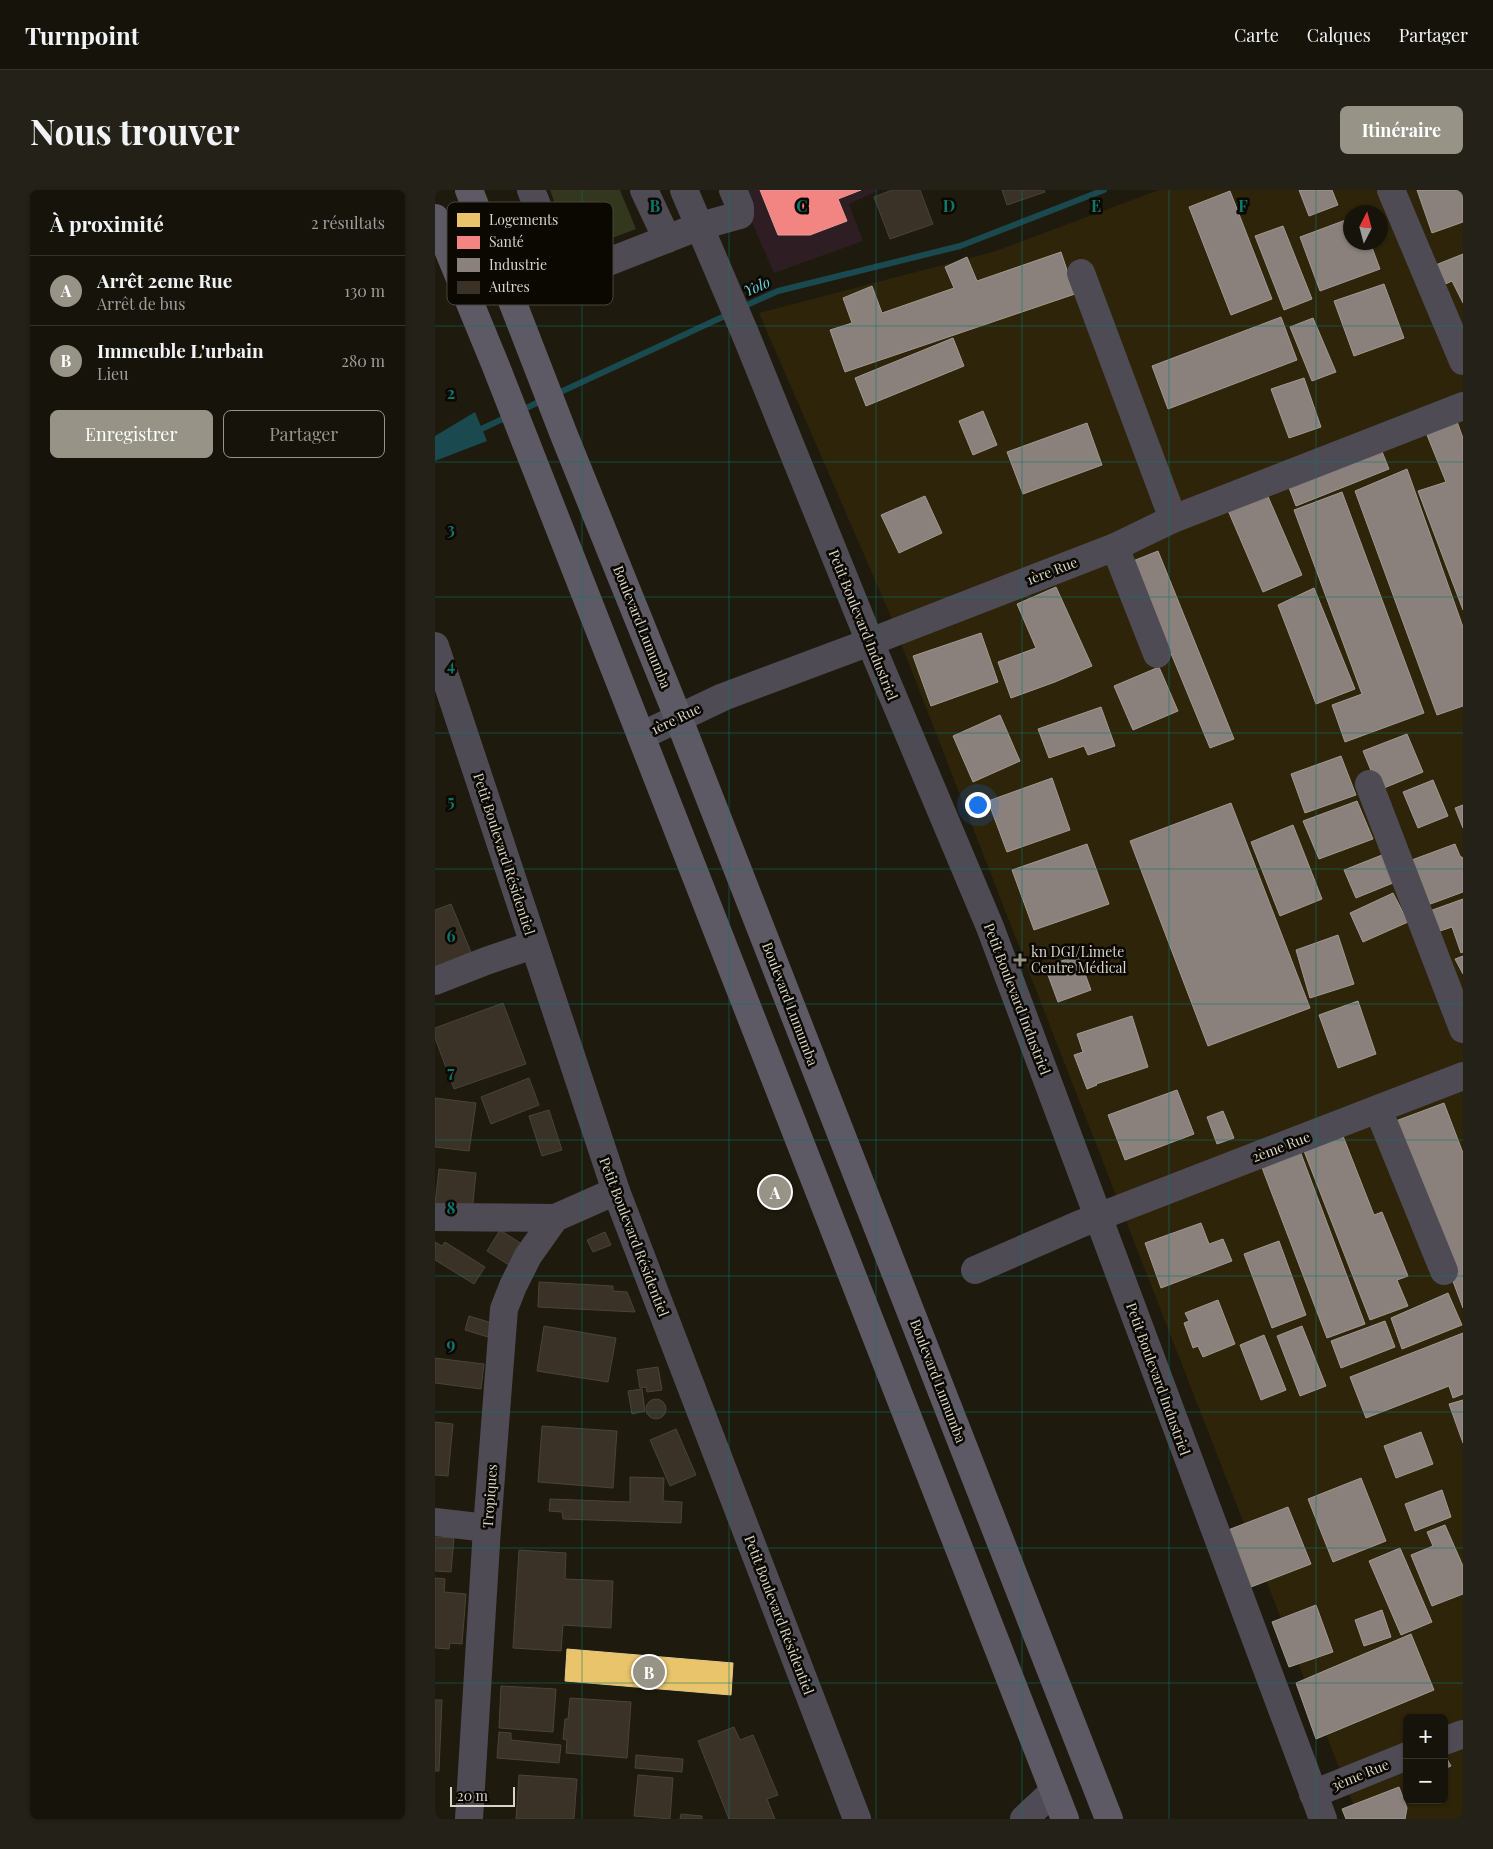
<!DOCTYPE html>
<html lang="fr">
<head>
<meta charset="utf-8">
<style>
	:root { --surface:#16140a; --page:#232118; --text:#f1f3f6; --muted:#9e9e9c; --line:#35332b; --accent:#979386 }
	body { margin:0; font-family:"Playfair Display",serif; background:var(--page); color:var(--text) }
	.controls { position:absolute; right:15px; bottom:15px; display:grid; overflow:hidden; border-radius:8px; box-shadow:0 1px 4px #0004 }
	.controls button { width:45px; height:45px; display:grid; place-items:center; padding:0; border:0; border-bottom:1px solid var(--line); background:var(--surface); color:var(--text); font:25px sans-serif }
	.compass { position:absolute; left:908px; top:15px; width:45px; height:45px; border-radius:50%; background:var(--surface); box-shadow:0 1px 4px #0004; rotate:6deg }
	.scale { position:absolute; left:15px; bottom:12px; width:65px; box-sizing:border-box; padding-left:5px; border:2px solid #d8d4c7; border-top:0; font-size:14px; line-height:18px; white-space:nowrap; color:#d8d4c7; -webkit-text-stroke:4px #0b0802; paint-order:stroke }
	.you { position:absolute; left:542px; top:614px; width:18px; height:18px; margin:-12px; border:4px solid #fff; border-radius:50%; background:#1a73e8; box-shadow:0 0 0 8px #1a73e833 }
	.badge { display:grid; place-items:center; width:32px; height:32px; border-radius:50%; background:var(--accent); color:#fff; font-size:16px; font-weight:700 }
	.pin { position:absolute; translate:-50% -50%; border:2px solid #fff; box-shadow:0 1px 5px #0006 }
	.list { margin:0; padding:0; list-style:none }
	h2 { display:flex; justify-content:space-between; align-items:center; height:65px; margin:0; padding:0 20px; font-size:21px }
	h2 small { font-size:16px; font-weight:400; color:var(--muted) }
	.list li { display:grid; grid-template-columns:32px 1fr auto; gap:15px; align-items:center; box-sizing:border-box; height:70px; padding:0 20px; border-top:1px solid var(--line) }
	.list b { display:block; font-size:19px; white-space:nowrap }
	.list p { margin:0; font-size:16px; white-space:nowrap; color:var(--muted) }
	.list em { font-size:16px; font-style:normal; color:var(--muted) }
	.actions { display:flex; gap:10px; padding:15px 20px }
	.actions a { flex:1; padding:11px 0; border:1px solid var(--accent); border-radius:8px; text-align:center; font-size:18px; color:var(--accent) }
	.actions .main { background:var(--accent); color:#fff }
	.map { position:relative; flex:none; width:1028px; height:1629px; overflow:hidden; border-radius:8px }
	header { display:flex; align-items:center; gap:30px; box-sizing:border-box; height:70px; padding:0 25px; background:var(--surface); border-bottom:1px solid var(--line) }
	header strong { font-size:24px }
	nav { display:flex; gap:28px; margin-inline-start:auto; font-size:18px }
	.intro { display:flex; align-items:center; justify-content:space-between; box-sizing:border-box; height:120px; padding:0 30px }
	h1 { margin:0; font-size:35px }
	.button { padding:12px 22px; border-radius:8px; background:var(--accent); color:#fff; font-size:18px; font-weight:700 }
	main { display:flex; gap:30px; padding:0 30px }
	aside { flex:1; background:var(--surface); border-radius:8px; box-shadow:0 1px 4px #0004 }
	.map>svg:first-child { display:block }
	.built { fill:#2d2409; fill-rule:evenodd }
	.medical { fill:#2e1e23 }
	.green { fill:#32371e }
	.water { fill:#1a494f }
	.homes { fill:#e9c46a; stroke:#e4c986 }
	.health { fill:#f28482; stroke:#ea9c97 }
	.industry { fill:#8a817c; stroke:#a19a92 }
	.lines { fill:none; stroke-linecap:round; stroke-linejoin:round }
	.stream { stroke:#1a494f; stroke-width:6 }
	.building { fill:#3a3226; stroke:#49433a }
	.minor { stroke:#4e4b54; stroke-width:28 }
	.highway { stroke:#5e5a65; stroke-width:28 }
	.grid { fill:none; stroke:#0f766e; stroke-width:1; stroke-opacity:0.55 }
	.poi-dot { fill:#979386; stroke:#0b0802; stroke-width:2 }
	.labels { text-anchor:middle; stroke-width:5; stroke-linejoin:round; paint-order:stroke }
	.street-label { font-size:14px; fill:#d8d4c7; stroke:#0b0802 }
	.poi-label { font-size:14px; fill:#d8d4c7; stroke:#0b0802; text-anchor:start }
	.water-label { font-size:15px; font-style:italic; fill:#68d2df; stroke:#0b0802 }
	.key { fill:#0b0802; stroke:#48453d; stroke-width:1 }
	.key-label { font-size:14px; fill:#d8d4c7 }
	.grid-label { font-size:16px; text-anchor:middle; font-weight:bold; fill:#0f766e; stroke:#0b0802; stroke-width:5; stroke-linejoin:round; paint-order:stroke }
</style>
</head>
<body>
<header>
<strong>Turnpoint</strong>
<nav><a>Carte</a><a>Calques</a><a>Partager</a></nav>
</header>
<div class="intro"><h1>Nous trouver</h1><a class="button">Itinéraire</a></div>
<main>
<aside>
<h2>À proximité<small>2 résultats</small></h2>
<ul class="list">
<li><span class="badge">A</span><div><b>Arrêt 2eme Rue</b><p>Arrêt de bus</p></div><em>130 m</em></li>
<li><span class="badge">B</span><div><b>Immeuble L'urbain</b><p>Lieu</p></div><em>280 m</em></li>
</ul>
<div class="actions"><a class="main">Enregistrer</a><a>Partager</a></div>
</aside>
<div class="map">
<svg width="1028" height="1629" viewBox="0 0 1028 1629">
	<rect width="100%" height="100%" fill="#1e1a0d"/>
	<path class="built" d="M724 0H1028V1629H924L453 420 324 123 561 61ZM916 22H946V52H916ZM972 1528H1009V1610H972Z"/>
	<path class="medical" d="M303 0H444L414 14 428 51 339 83Z"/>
	<path class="green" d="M115 0H185L201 39 137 63Z"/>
	<path class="water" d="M40 222 52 251 0 271V246Z"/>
	<path class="homes" d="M132 1459 298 1473 296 1505 130 1491Z"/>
	<path class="health" d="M325 0H426L403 9 412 31 375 45H343Z"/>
	<g class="industry">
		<path d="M864 0H897L903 15 874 26Z"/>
		<path d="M982 0H1028V32L997 43Z"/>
		<path d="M795 1 837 109 796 125 754 17Z"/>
		<path d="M916 28V52H935L945 79 885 101 865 47Z"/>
		<path d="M848 36 877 109 849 120 820 46Z"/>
		<path d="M626 62 640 104 410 182 395 140 417 133 408 108 437 96 447 123 519 98 510 77 532 67 542 91Z"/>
		<path d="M1028 64V113L1017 91 1006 96 998 76Z"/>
		<path d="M949 94 969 148 919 166 899 111Z"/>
		<path d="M846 127 862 170 733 219 717 176Z"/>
		<path d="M878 128 901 182 877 191 855 137Z"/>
		<path d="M518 148 529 176 431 216 420 188Z"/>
		<path d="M869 188 886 237 854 248 836 199Z"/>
		<path d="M548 221 562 255 538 265 524 231Z"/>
		<path d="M1021 229 1028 248V420L983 301 1011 292 990 240Z"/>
		<path d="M652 233 667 275 588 304 572 262Z"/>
		<path d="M946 259 954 279 861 316 853 295Z"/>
		<path d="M972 279 1028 437V516L1002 525 920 301Z"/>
		<path d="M828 295 867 385 828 402 789 311Z"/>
		<path d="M907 302 989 523 910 552 897 515 927 504 859 320Z"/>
		<path d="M490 306 507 343 464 363 446 325Z"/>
		<path d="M723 361 799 549 775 558 698 371Z"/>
		<path d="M621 397 657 476 620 492 576 508 563 472 601 458 582 414Z"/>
		<path d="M879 398 920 499 881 514 843 415Z"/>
		<path d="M546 443 563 492 496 516 478 466Z"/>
		<path d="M724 477 743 521 698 540 679 496Z"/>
		<path d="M666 517 680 556 653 565 649 556 614 568 603 539Z"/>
		<path d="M565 525 585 571 538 592 518 546Z"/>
		<path d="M972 544 988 582 944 600 928 561Z"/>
		<path d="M906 566 921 605 870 623 856 584Z"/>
		<path d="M617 588 635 640 572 662 553 611Z"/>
		<path d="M998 590 1013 626 983 638 968 602Z"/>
		<path d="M922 611 938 649 884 669 868 631Z"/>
		<path d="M796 613 875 818 773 856 695 651Z"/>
		<path d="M1028 615V638L1020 618Z"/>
		<path d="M858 635 887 709 845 726 816 652Z"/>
		<path d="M652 654 674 714 599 740 577 680Z"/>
		<path d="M1020 654 1025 666 1028 668V702L990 716 974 671Z"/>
		<path d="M947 665 958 693 921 708 909 680Z"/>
		<path d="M958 703 973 732 928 752 915 723Z"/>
		<path d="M1028 709V762L1026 763 1017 737 996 744 989 723Z"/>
		<path d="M903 745 919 794 875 808 861 760Z"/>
		<path d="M643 765 656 800 623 812 610 777Z"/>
		<path d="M1028 766V784L1020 769Z"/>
		<path d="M923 811 941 864 903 878 884 825Z"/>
		<path d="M697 826 713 877 661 894 662 895 652 899 639 865 648 862 642 844Z"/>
		<path d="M742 900 759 944 690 970 673 925Z"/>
		<path d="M1009 913 1028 963V1118L958 932Z"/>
		<path d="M788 921 799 948 782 954 772 927Z"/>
		<path d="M908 946 939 1025 947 1022 973 1086 962 1090 973 1116 935 1130 869 961Z"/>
		<path d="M865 961 930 1134 892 1148 826 975Z"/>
		<path d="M766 1033 774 1054 788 1049 797 1071 726 1098 710 1053Z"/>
		<path d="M844 1051 871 1125 837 1138 809 1064Z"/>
		<path d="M1013 1103 1027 1135 967 1159 956 1128Z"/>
		<path d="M783 1110 800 1154 768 1167 763 1156 758 1158 749 1133 754 1131 750 1123Z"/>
		<path d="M950 1131 960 1157 906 1178 896 1151Z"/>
		<path d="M867 1136 891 1196 865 1206 842 1146Z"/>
		<path d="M1028 1143V1204L1018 1208 1014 1196 931 1228 915 1187Z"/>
		<path d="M829 1145 851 1200 826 1210 805 1155Z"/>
		<path d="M1028 1210V1253L1014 1214Z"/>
		<path d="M986 1242 998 1274 961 1288 949 1256Z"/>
		<path d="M926 1288 951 1351 898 1372 873 1309Z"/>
		<path d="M1007 1300 1016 1327 980 1341 970 1314Z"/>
		<path d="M853 1317 876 1374 816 1397 793 1340Z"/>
		<path d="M1010 1335 1028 1376V1404L997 1416 976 1365 998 1356 992 1342Z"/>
		<path d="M965 1358 997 1432 966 1445 934 1371Z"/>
		<path d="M881 1415 898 1462 854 1477 837 1432Z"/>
		<path d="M947 1420 956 1447 929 1456 920 1430Z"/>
		<path d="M976 1444 999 1500 881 1549 861 1493Z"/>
		<path d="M1011 1567 1016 1576 1009 1579V1568Z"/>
		<path d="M964 1597 972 1618 970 1629H911L907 1619Z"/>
	</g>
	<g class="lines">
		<g class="stream">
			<path d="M305 118 343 101 525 56 669 0"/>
			<path d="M119 205 294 124"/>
			<path d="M85 221 108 210"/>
			<path d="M40 242 74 226"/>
		</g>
	</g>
	<g class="building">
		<path d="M457 0H485L498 34 455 49 439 7Z"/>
		<path d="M567 0H609L610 2 572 15Z"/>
		<path d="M16 714 38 767 0 782V720Z"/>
		<path d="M68 813 91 874 19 899 0 848V838Z"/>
		<path d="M94 888 104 915 56 934 46 907Z"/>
		<path d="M0 908 41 913 34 961 0 957Z"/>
		<path d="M114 920 127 960 107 966 94 926Z"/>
		<path d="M4 979 41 983 37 1022 0 1014Z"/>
		<path d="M65 1040 90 1056 77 1077 52 1061Z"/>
		<path d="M170 1042 176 1055 158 1062 152 1050Z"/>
		<path d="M0 1052 7 1056 10 1052 50 1077 39 1094 0 1070Z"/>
		<path d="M104 1092 178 1096V1101L192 1102 200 1122 103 1117Z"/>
		<path d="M34 1126 57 1133 53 1147 30 1140Z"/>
		<path d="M109 1136 181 1148 173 1192 102 1181Z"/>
		<path d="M0 1168 49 1174 46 1199 0 1193Z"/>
		<path d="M223 1177 227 1200 212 1202 211 1197 205 1198 202 1180Z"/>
		<path d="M207 1199 210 1221 197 1224 193 1201Z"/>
		<circle cx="221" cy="1219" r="10"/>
		<path d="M0 1232 18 1234 13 1286 0 1285Z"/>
		<path d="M107 1236 182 1241 178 1298 103 1292Z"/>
		<path d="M241 1239 261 1285 235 1296 215 1250Z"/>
		<path d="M195 1287 229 1288 228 1311 247 1312 246 1333 128 1329 127 1322 114 1321 115 1309 195 1312Z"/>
		<path d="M0 1347 19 1348 16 1382 0 1381Z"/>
		<path d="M84 1360 131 1363 130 1389 178 1391 176 1438 128 1435 126 1461 78 1458Z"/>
		<path d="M0 1388 10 1389 9 1402 31 1404 27 1454 15 1453 14 1459 0 1458Z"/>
		<path d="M66 1496 121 1499 118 1542 64 1538Z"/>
		<path d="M135 1508 196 1512 192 1568 131 1563 132 1550 128 1549 130 1529H133Z"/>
		<path d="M0 1510H7L4 1581H0Z"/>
		<path d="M299 1537 305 1550 318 1545 343 1605 332 1609 340 1629H294L263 1551Z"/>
		<path d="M64 1542 76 1543V1550L126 1555 124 1573 62 1568Z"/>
		<path d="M201 1565 248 1569 247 1582 200 1578Z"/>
		<path d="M84 1585 142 1589 139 1629H81Z"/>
		<path d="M203 1585 238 1588 235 1629 199 1626Z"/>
		<path d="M246 1624 267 1626V1629H245Z"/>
	</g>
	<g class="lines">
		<g class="minor">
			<path d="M96 0 128 81 145 83 265 36 305 25V17L298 0"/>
			<path d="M209 0 232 49"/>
			<path d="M249 0 312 148 435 452 555 737 888 1629"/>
			<path d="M956 0 1028 171"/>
			<path d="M646 83 738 329"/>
			<path d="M680 357 722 464"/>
			<path d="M0 456 181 1001 422 1629"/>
			<path d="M206 546 288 507 435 452 680 357 738 329 1028 216"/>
			<path d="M934 594 1028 839"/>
			<path d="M0 791 51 771 98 755"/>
			<path d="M943 919 1009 1081"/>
			<path d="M0 1027 120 1028"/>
			<path d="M540 1080 645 1034 1028 886"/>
			<path d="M0 1332 52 1338"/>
			<path d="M1009 1551 1028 1544"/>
			<path d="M878 1604 972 1566"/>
			<path d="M34 1629 52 1338 69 1119 78 1096 93 1066 120 1028 181 1001"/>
			<path d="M589 1629 619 1601"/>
		</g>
		<g class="highway">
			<path d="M34 0 129 245 243 527 674 1629"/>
			<path d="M0 28 60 174 206 546 630 1629"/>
		</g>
	</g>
	<path class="grid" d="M147 0V1629M294 0V1629M441 0V1629M587 0V1629M734 0V1629M881 0V1629M0 136H1028M0 272H1028M0 407H1028M0 543H1028M0 679H1028M0 814H1028M0 950H1028M0 1086H1028M0 1222H1028M0 1358H1028M0 1493H1028"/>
	<path class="poi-dot" d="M582.5 762.5h5v5h5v5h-5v5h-5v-5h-5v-5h5z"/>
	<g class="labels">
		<g class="street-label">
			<text transform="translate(617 381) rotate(-21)" y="5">1ère Rue</text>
			<text transform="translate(428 435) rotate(68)" y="5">Petit Boulevard Industriel</text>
			<text transform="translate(207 437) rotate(68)" y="5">Boulevard Lumumba</text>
			<text transform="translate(241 529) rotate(-26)" y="5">1ère Rue</text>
			<text transform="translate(69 664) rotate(72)" y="5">Petit Boulevard Résidentiel</text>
			<text transform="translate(582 809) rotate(69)" y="5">Petit Boulevard Industriel</text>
			<text transform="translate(355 814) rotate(69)" y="5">Boulevard Lumumba</text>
			<text transform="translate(846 957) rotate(-21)" y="5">2ème Rue</text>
			<text transform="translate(199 1047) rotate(69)" y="5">Petit Boulevard Résidentiel</text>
			<text transform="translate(723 1189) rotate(70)" y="5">Petit Boulevard Industriel</text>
			<text transform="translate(503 1191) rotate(69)" y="5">Boulevard Lumumba</text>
			<text transform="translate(55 1306) rotate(-86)" y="5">Tropiques</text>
			<text transform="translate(344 1425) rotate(69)" y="5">Petit Boulevard Résidentiel</text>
			<text transform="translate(925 1585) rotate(-22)" y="5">3ème Rue</text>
		</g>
		<g class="poi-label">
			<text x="596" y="767">kn DGI/Limete<tspan x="596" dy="16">Centre Médical</tspan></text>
		</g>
		<g class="water-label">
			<text transform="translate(322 97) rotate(-24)" y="5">Yolo</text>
		</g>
	</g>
	<rect x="12" y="12" width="166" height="103" rx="8" class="key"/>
	<rect x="22" y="23" width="23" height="14" fill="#e9c46a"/>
	<rect x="22" y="46" width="23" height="13" fill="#f28482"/>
	<rect x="22" y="68" width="23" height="14" fill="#8a817c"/>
	<rect x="22" y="91" width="23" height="13" fill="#3a3226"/>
	<g class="key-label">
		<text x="54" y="35">Logements</text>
		<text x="54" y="57">Santé</text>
		<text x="54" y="80">Industrie</text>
		<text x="54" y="102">Autres</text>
	</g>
	<g class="grid-label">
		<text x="220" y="22">B</text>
		<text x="367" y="22">C</text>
		<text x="514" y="22">D</text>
		<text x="661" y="22">E</text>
		<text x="808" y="22">F</text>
		<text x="16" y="209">2</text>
		<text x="16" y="345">3</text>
		<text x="16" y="481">4</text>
		<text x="16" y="617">5</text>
		<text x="16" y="752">6</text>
		<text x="16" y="888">7</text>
		<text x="16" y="1024">8</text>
		<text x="16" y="1160">9</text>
	</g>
</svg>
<div class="controls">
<button>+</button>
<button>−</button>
</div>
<svg class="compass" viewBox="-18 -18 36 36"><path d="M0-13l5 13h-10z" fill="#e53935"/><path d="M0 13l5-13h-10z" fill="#9e9e9c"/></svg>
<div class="scale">20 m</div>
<div class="you"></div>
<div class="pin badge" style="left:340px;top:1002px">A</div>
<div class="pin badge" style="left:214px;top:1482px">B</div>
</div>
</main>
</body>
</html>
